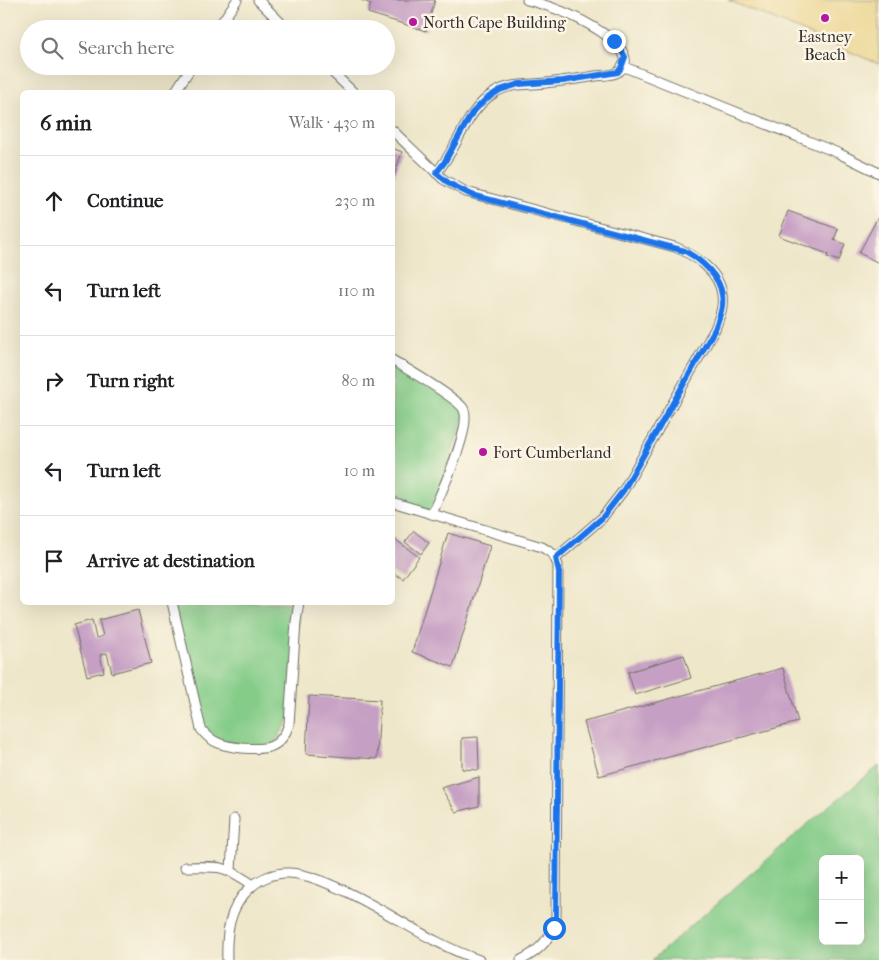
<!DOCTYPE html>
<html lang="en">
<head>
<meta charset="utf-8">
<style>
	:root { --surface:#fff; --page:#f6f6f6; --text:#202124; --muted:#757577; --line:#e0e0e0 }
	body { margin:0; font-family:"IM FELL French Canon",serif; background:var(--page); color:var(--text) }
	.controls { position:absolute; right:15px; bottom:15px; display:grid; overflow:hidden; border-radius:8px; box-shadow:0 5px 20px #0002 }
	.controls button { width:45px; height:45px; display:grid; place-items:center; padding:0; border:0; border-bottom:1px solid var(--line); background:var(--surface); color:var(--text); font:25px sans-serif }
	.stop { position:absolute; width:15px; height:15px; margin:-11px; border:4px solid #1a73e8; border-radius:50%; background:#fff }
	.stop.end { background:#1a73e8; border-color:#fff; box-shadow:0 1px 5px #0008 }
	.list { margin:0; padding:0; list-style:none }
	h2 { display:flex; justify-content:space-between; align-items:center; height:65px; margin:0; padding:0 20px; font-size:21px }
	h2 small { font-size:16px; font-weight:400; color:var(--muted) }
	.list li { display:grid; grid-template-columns:32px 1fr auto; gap:15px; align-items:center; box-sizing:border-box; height:90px; padding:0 20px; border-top:1px solid var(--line) }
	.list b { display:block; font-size:19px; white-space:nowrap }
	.list em { font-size:16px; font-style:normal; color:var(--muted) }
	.icon { flex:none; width:28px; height:28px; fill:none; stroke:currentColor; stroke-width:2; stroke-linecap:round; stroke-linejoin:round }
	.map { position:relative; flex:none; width:879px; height:960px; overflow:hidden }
	.search { position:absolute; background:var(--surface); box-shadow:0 5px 20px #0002; left:20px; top:20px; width:375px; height:55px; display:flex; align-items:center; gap:12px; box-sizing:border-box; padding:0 18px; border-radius:28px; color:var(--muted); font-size:19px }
	.panel { position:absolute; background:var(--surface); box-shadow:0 5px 20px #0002; left:20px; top:90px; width:375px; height:515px; border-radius:8px }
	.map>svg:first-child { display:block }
	.green { fill:#84cc88; stroke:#587c5a; fill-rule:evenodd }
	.sand { fill:#eeda9e; stroke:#8c8264 }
	.building { fill:#c69fc4 }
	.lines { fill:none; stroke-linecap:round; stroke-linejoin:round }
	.lane-casing { stroke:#6f6d63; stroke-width:11 }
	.lane { stroke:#fff; stroke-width:9 }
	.route { stroke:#1a73e8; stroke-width:6 }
	.poi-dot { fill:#b5179e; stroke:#fcf5e5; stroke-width:2 }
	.labels { text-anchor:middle; stroke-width:5; stroke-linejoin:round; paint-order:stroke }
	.poi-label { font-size:16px; fill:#2b2b2b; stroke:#fcf5e5; text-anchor:start }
</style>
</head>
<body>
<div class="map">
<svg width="879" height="960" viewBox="0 0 879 960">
	<rect width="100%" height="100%" fill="#fcf5e5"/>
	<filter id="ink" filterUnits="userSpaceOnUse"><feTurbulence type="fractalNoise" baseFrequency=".02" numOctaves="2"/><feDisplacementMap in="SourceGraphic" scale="10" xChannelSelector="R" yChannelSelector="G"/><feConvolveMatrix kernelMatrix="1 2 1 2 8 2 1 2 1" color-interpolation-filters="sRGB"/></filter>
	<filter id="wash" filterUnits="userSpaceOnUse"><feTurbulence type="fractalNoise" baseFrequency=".0096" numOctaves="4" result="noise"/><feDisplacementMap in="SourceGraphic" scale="20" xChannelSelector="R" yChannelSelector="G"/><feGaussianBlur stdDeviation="1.12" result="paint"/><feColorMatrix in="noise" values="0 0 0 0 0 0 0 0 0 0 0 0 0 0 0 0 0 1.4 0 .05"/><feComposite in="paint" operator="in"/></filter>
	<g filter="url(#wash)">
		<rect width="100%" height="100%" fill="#eee7ca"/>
		<g class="green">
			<path d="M392 360 458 403 465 414 432 514 393 503Z"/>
			<path d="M171 603H299L291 717 272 747 230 746 204 733Z"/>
			<path d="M879 766V960H652L810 822ZM823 859H860V941H823Z"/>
		</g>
		<path class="sand" d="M728 0H879V64Z"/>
		<g id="blocks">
			<g class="building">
				<path d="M361 0H435L426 31 368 13 371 4Z"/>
				<path d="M392 148 402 152 393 179H392Z"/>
				<path d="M788 211 838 229 834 240 845 244 839 261 827 257 828 254 779 236Z"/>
				<path d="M879 215V263L859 253Z"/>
				<path d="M414 531 429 543 421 554 405 542Z"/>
				<path d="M448 533 490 546 453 667 412 652Z"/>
				<path d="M392 537 419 557 403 579 392 572Z"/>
				<path d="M138 610 151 663 112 673 107 653 100 655 104 672 87 676 74 625 92 620 96 638 103 636 99 620Z"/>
				<path d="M684 655 691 678 635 695 628 672Z"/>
				<path d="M783 668 798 722 599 776 584 722Z"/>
				<path d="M309 696 380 700 377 759 306 754Z"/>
				<path d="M478 737 479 770 462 769V738Z"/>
				<path d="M479 777V806L456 812 441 788Z"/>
			</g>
		</g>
	</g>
	<g filter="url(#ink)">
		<use href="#blocks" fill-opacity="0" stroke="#6f6d63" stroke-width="1"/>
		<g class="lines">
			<defs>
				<g id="lane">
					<path d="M258 0 287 29"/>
					<path d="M217 29 237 0"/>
					<path d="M326 66 353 92"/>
					<path d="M622 66 838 153 879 173"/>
					<path d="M175 92 192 66"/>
					<path d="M392 130 443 179 466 192 675 247C695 255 720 272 722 295 724 307 719 318 715 329L623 491 602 518 556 558"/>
					<path d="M436 173C459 148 464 112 494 93 510 83 528 85 546 83 562 81 579 79 595 76 602 75 612 76 618 72 634 62 620 46 610 38 584 19 559 8 527 0"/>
					<path d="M392 360C407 369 455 397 463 408 474 425 440 494 432 514"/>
					<path d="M392 502 542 547 553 554 558 565 556 917C552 938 540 951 521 960"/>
					<path d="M172 602 201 729C212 744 225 746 242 748 266 750 281 749 289 724L296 622 299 602"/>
					<path d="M185 867C220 866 224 865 253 885"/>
					<path d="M231 870 234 819"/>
					<path d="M227 960C226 934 229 908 248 890 258 879 275 872 289 873 309 874 329 884 347 892 391 913 432 944 479 960"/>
				</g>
			</defs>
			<use href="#lane" class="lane-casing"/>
			<use href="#lane" class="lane"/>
		</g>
	</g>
	<g class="lines" filter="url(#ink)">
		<path class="route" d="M554 928 556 917 559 572 556 558 602 518 623 491 715 329C719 318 724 306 722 295 720 276 701 260 685 251L472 195 450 184 436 173 444 163 472 113 486 99 500 90 519 84 563 81 618 72 621 68 625 57 620 48 614 41"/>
	</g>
	<g class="poi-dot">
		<circle cx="825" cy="18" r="5"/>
		<circle cx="413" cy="22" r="5"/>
		<circle cx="483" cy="452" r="5"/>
	</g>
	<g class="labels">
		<g class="poi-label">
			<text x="423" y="28">North Cape Building</text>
			<text x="825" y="42" text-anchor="middle">Eastney<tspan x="825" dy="18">Beach</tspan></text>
			<text x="493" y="458">Fort Cumberland</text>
		</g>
	</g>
</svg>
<div class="controls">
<button>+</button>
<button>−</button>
</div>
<div class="stop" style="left:554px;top:928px"></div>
<div class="stop end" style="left:614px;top:41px"></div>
<div class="search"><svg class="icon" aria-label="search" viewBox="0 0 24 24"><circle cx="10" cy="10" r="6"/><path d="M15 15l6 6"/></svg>Search here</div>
<section class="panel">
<h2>6 min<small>Walk · 430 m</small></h2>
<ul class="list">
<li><svg class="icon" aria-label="ahead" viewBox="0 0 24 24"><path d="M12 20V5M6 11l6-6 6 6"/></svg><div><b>Continue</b></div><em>230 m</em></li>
<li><svg class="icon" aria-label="left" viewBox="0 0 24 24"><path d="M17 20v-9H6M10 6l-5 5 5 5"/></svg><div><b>Turn left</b></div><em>110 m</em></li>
<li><svg class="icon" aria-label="right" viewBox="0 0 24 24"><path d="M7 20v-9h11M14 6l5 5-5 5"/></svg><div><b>Turn right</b></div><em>80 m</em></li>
<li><svg class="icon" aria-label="left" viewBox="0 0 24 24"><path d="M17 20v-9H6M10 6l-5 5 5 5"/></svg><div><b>Turn left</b></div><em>10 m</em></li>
<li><svg class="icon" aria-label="arrive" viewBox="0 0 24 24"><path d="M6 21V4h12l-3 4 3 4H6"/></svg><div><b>Arrive at destination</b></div></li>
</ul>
</section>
</div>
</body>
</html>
